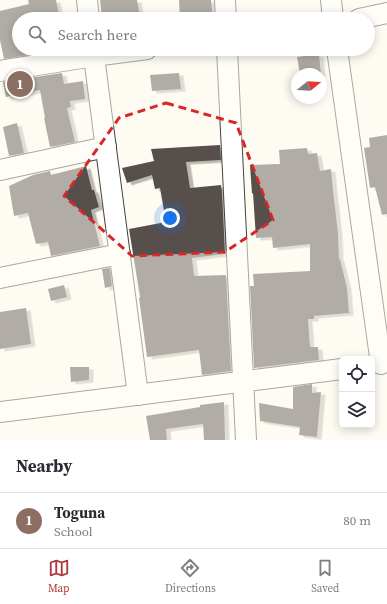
<!DOCTYPE html>
<html lang="en">
<head>
<meta charset="utf-8">
<style>
	:root { --surface:#fff; --page:#f7f7f7; --text:#2b2b33; --muted:#7c7c81; --line:#e1e1e2; --accent:#b1353a }
	body { margin:0; font-family:"Source Serif 4",serif; background:var(--page); color:var(--text) }
	.controls { position:absolute; right:12px; bottom:12px; display:grid; overflow:hidden; border-radius:6px; box-shadow:0 2px 10px #0003 }
	.controls button { width:36px; height:36px; display:grid; place-items:center; padding:0; border:0; border-bottom:1px solid var(--line); background:var(--surface); color:var(--text); font:20px sans-serif }
	.compass { position:absolute; left:291px; top:68px; width:36px; height:36px; border-radius:50%; background:var(--surface); box-shadow:0 2px 10px #0003; rotate:72deg }
	.you { position:absolute; left:170px; top:218px; width:14px; height:14px; margin:-10px; border:3px solid #fff; border-radius:50%; background:#1a73e8; box-shadow:0 0 0 6px #1a73e833 }
	.badge { display:grid; place-items:center; width:26px; height:26px; border-radius:50%; background:var(--accent); color:#fff; font-size:13px; font-weight:700 }
	.pin { position:absolute; translate:-50% -50%; border:2px solid #fff; box-shadow:0 1px 4px #0006 }
	.list { margin:0; padding:0; list-style:none }
	h2 { display:flex; justify-content:space-between; align-items:center; height:52px; margin:0; padding:0 16px; font-size:17px }
	h2 small { font-size:13px; font-weight:400; color:var(--muted) }
	.list li { display:grid; grid-template-columns:26px 1fr auto; gap:12px; align-items:center; box-sizing:border-box; height:56px; padding:0 16px; border-top:1px solid var(--line) }
	.list b { display:block; font-size:15px; white-space:nowrap }
	.list p { margin:0; font-size:13px; white-space:nowrap; color:var(--muted) }
	.list em { font-size:13px; font-style:normal; color:var(--muted) }
	.icon { flex:none; width:22px; height:22px; fill:none; stroke:currentColor; stroke-width:2; stroke-linecap:round; stroke-linejoin:round }
	.map { position:relative; flex:none; width:387px; height:440px; overflow:hidden }
	.search { position:absolute; background:var(--surface); box-shadow:0 2px 10px #0003; left:12px; right:12px; top:12px; height:44px; display:flex; align-items:center; gap:10px; box-sizing:border-box; padding:0 14px; border-radius:22px; color:var(--muted); font-size:15px }
	.sheet { height:108px; background:var(--surface) }
	nav { display:flex; justify-content:space-around; align-items:center; box-sizing:border-box; height:56px; border-top:1px solid var(--line); background:var(--surface); font-size:11px; color:var(--muted) }
	nav a { display:grid; justify-items:center; gap:2px }
	nav .on { color:var(--accent) }
	.map>svg:first-child { display:block }
	.building { fill:#57504c; filter:url(#shadow) }
	.lines { fill:none; stroke-linecap:round; stroke-linejoin:round }
	.minor-casing { stroke:#424242; stroke-width:22 }
	.minor { stroke:#fff; stroke-width:20 }
	.marked { fill:none; stroke:#d62828; stroke-width:3; stroke-dasharray:8 5; stroke-linejoin:round }
</style>
</head>
<body>
<div class="map">
<svg width="387" height="440" viewBox="0 0 387 440">
	<defs>
		<filter id="shadow"><feDropShadow dx="4.5" dy="2.5" stdDeviation="0" flood-color="#0004"/></filter>
	</defs>
	<rect width="100%" height="100%" fill="#fefbf2"/>
	<g class="building">
		<path d="M28 0H56L60 19H19V49H59V50L4 59 0 40V11L29 4Z"/>
		<path d="M100 0H137L140 16 115 19H102Z"/>
		<path d="M179 0H211L213 19H180Z"/>
		<path d="M319 54 321 74H300L297 57Z"/>
		<path d="M62 73 64 84 83 81 85 99 70 101 71 107 67 108 75 142 50 147 44 118H45L40 90 6 97 3 82Z"/>
		<path d="M179 73 181 89 152 91 150 75Z"/>
		<path d="M17 123 24 153 9 156 3 127Z"/>
		<path d="M387 135V214L382 215 375 187 370 188 364 148 370 147 369 138Z"/>
		<path d="M220 145 221 160 186 162 190 188 221 185 222 192 225 254 192 258 194 276 226 275 231 371 202 375 199 350 147 357 139 298 140 297 129 229 166 222 160 188 155 189 152 175 127 183 122 168 154 161 151 149Z"/>
		<path d="M307 148 308 154 317 153 320 171 331 169 333 191 335 207 338 234 339 259H340L347 288 349 313 314 316V319H308L310 347H318L319 360 254 368 250 286H254L253 274 310 271V244L273 248 272 237 256 238 253 193 252 194 250 165 280 164 279 150Z"/>
		<path d="M86 166 92 190H94L99 207 91 210 100 246 51 256 48 242 36 244 28 213 14 216 9 186 33 175 50 171 51 175Z"/>
		<path d="M110 268 112 286 105 288 102 269Z"/>
		<path d="M64 285 67 297 51 301 48 289Z"/>
		<path d="M26 308 31 344 0 349V312Z"/>
		<path d="M70 367H89V380L71 382Z"/>
		<path d="M312 384V393L321 392 317 437 299 435 300 427 260 421 259 403 293 409V387Z"/>
		<path d="M224 402 225 440H204L203 424 166 429 167 440H150L146 416 200 407V405Z"/>
	</g>
	<g class="lines">
		<defs>
			<g id="minor">
				<path d="M87 0 89 19"/>
				<path d="M225 0 226 19"/>
				<path d="M331 0 333 19"/>
				<path d="M359 19 387 13"/>
				<path d="M93 49 138 395"/>
				<path d="M227 49 246 440"/>
				<path d="M337 49 381 364"/>
				<path d="M0 71 94 56 147 49"/>
				<path d="M0 170 106 147"/>
				<path d="M0 278 120 254"/>
				<path d="M0 412 342 369"/>
			</g>
		</defs>
		<use href="#minor" class="minor-casing"/>
		<use href="#minor" class="minor"/>
	</g>
	<path d="M0 0H387V440H0ZM166 103 236 123 273 220 225 252 132 256 64 196 119 118Z" fill="#fefbf2" fill-opacity=".55" fill-rule="evenodd"/>
	<path class="marked" d="M166 103 236 123 273 220 225 252 132 256 64 196 119 118Z"/>
</svg>
<div class="controls">
<button><svg class="icon" aria-label="locate" viewBox="0 0 24 24"><circle cx="12" cy="12" r="6"/><path d="M12 2v4M12 18v4M2 12h4M18 12h4"/></svg></button>
<button><svg class="icon" aria-label="layers" viewBox="0 0 24 24"><path d="M12 4l9 5-9 5-9-5zM3 14l9 5 9-5"/></svg></button>
</div>
<svg class="compass" viewBox="-18 -18 36 36"><path d="M0-13l5 13h-10z" fill="#e53935"/><path d="M0 13l5-13h-10z" fill="#7c7c81"/></svg>
<div class="you"></div>
<div class="pin badge" style="left:20px;top:84px;background:#8d6e63">1</div>
<div class="search"><svg class="icon" aria-label="search" viewBox="0 0 24 24"><circle cx="10" cy="10" r="6"/><path d="M15 15l6 6"/></svg>Search here</div>
</div>
<section class="sheet">
<h2>Nearby<small></small></h2>
<ul class="list">
<li><span class="badge" style="background:#8d6e63">1</span><div><b>Toguna</b><p>School</p></div><em>80 m</em></li>
</ul>
</section>
<nav>
<a class="on"><svg class="icon" aria-label="map" viewBox="0 0 24 24"><path d="M3 6l6-2 6 2 6-2v14l-6 2-6-2-6 2zM9 4v14M15 6v14"/></svg>Map</a>
<a><svg class="icon" aria-label="directions" viewBox="0 0 24 24"><path d="M12 3l9 9-9 9-9-9zM9 14v-3h6M13 9l2 2-2 2"/></svg>Directions</a>
<a><svg class="icon" aria-label="saved" viewBox="0 0 24 24"><path d="M7 4h10v16l-5-4-5 4z"/></svg>Saved</a>
</nav>
</body>
</html>
